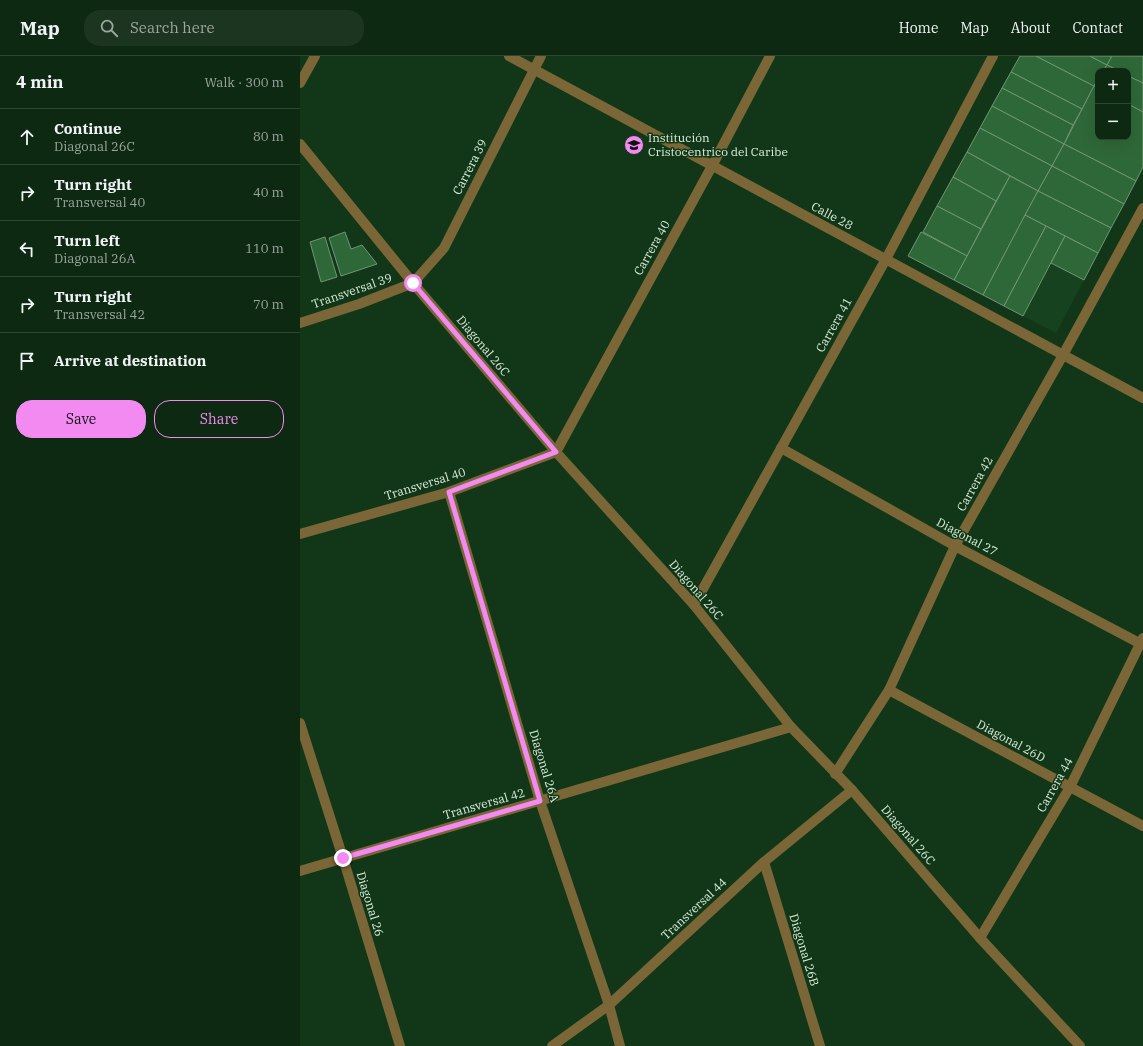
<!DOCTYPE html>
<html lang="en">
<head>
<meta charset="utf-8">
<style>
	:root { --surface:#0e2912; --page:#1c3520; --text:#f1f3f6; --muted:#9ba69f; --line:#2e4532; --accent:#f28af2 }
	body { margin:0; font-family:"IBM Plex Serif",serif; background:var(--page); color:var(--text) }
	.controls { position:absolute; right:12px; top:12px; display:grid; overflow:hidden; border-radius:8px; box-shadow:0 4px 16px #0002 }
	.controls button { width:36px; height:36px; display:grid; place-items:center; padding:0; border:0; border-bottom:1px solid var(--line); background:var(--surface); color:var(--text); font:20px sans-serif }
	.stop { position:absolute; width:12px; height:12px; margin:-9px; border:3px solid #f28af2; border-radius:50%; background:#fff }
	.stop.end { background:#f28af2; border-color:#fff; box-shadow:0 1px 4px #0008 }
	.list { margin:0; padding:0; list-style:none }
	h2 { display:flex; justify-content:space-between; align-items:center; height:52px; margin:0; padding:0 16px; font-size:17px }
	h2 small { font-size:13px; font-weight:400; color:var(--muted) }
	.list li { display:grid; grid-template-columns:26px 1fr auto; gap:12px; align-items:center; box-sizing:border-box; height:56px; padding:0 16px; border-top:1px solid var(--line) }
	.list b { display:block; font-size:15px; white-space:nowrap }
	.list p { margin:0; font-size:13px; white-space:nowrap; color:var(--muted) }
	.list em { font-size:13px; font-style:normal; color:var(--muted) }
	.actions { display:flex; gap:8px; padding:12px 16px }
	.actions a { flex:1; padding:9px 0; border:1px solid var(--accent); border-radius:16px; text-align:center; font-size:14px; color:var(--accent) }
	.actions .main { background:var(--accent); color:#111 }
	.icon { flex:none; width:22px; height:22px; fill:none; stroke:currentColor; stroke-width:2; stroke-linecap:round; stroke-linejoin:round }
	.map { position:relative; flex:none; width:843px; height:990px; overflow:hidden }
	header { display:flex; align-items:center; gap:24px; box-sizing:border-box; height:56px; padding:0 20px; background:var(--surface); border-bottom:1px solid var(--line) }
	header strong { font-size:19px }
	nav { display:flex; gap:22px; margin-inline-start:auto; font-size:14px }
	.search { width:280px; height:36px; background:var(--page); display:flex; align-items:center; gap:10px; box-sizing:border-box; padding:0 14px; border-radius:16px; color:var(--muted); font-size:15px }
	main { display:flex }
	aside { flex:1; background:var(--surface) }
	.map>svg:first-child { display:block }
	.built { fill:#16421f }
	.building { fill:#2f6838; stroke:#6f9673 }
	.lines { fill:none; stroke-linecap:round; stroke-linejoin:round }
	.minor { stroke:#7a6636; stroke-width:10 }
	.route { stroke:#f28af2; stroke-width:5 }
	.labels { text-anchor:middle; stroke-width:3; stroke-linejoin:round; paint-order:stroke }
	.poi-label { font-size:12px; fill:#d7ecd9; stroke:#123718; text-anchor:start }
	.street-label { font-size:12px; fill:#d7ecd9; stroke:#123718 }
</style>
</head>
<body>
<header>
<strong>Map</strong>
<div class="search"><svg class="icon" aria-label="search" viewBox="0 0 24 24"><circle cx="10" cy="10" r="6"/><path d="M15 15l6 6"/></svg>Search here</div>
<nav><a>Home</a><a>Map</a><a>About</a><a>Contact</a></nav>
</header>
<main>
<aside>
<h2>4 min<small>Walk · 300 m</small></h2>
<ul class="list">
<li><svg class="icon" aria-label="ahead" viewBox="0 0 24 24"><path d="M12 20V5M6 11l6-6 6 6"/></svg><div><b>Continue</b><p>Diagonal 26C</p></div><em>80 m</em></li>
<li><svg class="icon" aria-label="right" viewBox="0 0 24 24"><path d="M7 20v-9h11M14 6l5 5-5 5"/></svg><div><b>Turn right</b><p>Transversal 40</p></div><em>40 m</em></li>
<li><svg class="icon" aria-label="left" viewBox="0 0 24 24"><path d="M17 20v-9H6M10 6l-5 5 5 5"/></svg><div><b>Turn left</b><p>Diagonal 26A</p></div><em>110 m</em></li>
<li><svg class="icon" aria-label="right" viewBox="0 0 24 24"><path d="M7 20v-9h11M14 6l5 5-5 5"/></svg><div><b>Turn right</b><p>Transversal 42</p></div><em>70 m</em></li>
<li><svg class="icon" aria-label="arrive" viewBox="0 0 24 24"><path d="M6 21V4h12l-3 4 3 4H6"/></svg><div><b>Arrive at destination</b></div></li>
</ul>
<div class="actions"><a class="main">Save</a><a>Share</a></div>
</aside>
<div class="map">
<svg width="843" height="990" viewBox="0 0 843 990">
	<rect width="100%" height="100%" fill="#123718"/>
	<path class="built" d="M751 207 784 224 756 277 723 260Z"/>
	<g class="building">
		<path d="M720 0H736L794 30 782 53 711 16Z"/>
		<path d="M736 0H790L807 9 803 15H798V23L794 30Z"/>
		<path d="M790 0H812L807 9Z"/>
		<path d="M812 0H843V27L828 20V15H819L807 9Z"/>
		<path d="M807 9 819 15H803Z"/>
		<path d="M711 16 782 53 773 69 702 32Z"/>
		<path d="M828 20 843 27V56L828 48Z"/>
		<path d="M798 23V32L794 30Z"/>
		<path d="M794 30 798 32V81H828V48L843 56V111L836 125 764 88Z"/>
		<path d="M702 32 773 69 764 88 692 50Z"/>
		<path d="M692 50 764 88 752 110 680 72Z"/>
		<path d="M680 72 752 110 738 135 667 96Z"/>
		<path d="M764 88 836 125 824 148 752 110Z"/>
		<path d="M667 96 710 120 696 145 653 121Z"/>
		<path d="M752 110 824 148 811 172 738 135Z"/>
		<path d="M710 120 738 135 683 239 654 224Z"/>
		<path d="M653 121 696 145 681 173 637 150Z"/>
		<path d="M738 135 811 172 798 197 725 159Z"/>
		<path d="M637 150 681 173 667 200 623 176Z"/>
		<path d="M725 159 746 170 704 250 683 239Z"/>
		<path d="M746 170 765 180 723 260 704 250Z"/>
		<path d="M45 176 51 193 62 189 77 208 41 220 29 182Z"/>
		<path d="M621 176 667 200 654 224 608 200Z"/>
		<path d="M765 180 798 197 784 224 751 207Z"/>
		<path d="M25 181 37 221 21 226 10 186Z"/>
	</g>
	<g class="lines">
		<g class="minor">
			<path d="M209 0 843 342"/>
			<path d="M0 27 15 0"/>
			<path d="M0 88 113 227 256 396 394 549 491 671 552 734 680 882 780 990"/>
			<path d="M0 267 59 248 113 227 144 192 241 0"/>
			<path d="M481 392 655 490 843 589"/>
			<path d="M149 436 240 745 309 949 320 990"/>
			<path d="M0 478 149 436 256 396 412 110 470 0"/>
			<path d="M394 549 586 203 693 0"/>
			<path d="M589 634 843 770"/>
			<path d="M0 667 43 802 100 990"/>
			<path d="M535 718 589 634 655 490 763 299 843 152"/>
			<path d="M464 806 520 990"/>
			<path d="M0 815 491 671"/>
			<path d="M680 882 770 731 843 582"/>
			<path d="M252 990 309 949 464 806 552 734"/>
		</g>
	</g>
	<g class="lines">
		<path class="route" d="M43 802 240 745 149 436 256 396 113 227"/>
	</g>
	<defs>
		<symbol id="school-disc" viewBox="-11 -11 22 22"><circle r="9.5" fill="#f28af2" stroke="#123718"/><path d="M0-5L7-2L0 1L-7-2ZM-4 1L0 2.5L4 1V4Q0 6-4 4Z" fill="#111"/></symbol>
	</defs>
	<g fill-rule="evenodd">
		<use href="#school-disc" x="323" y="78" width="22" height="22"/>
	</g>
	<g class="labels">
		<g class="poi-label">
			<text x="348" y="86">Institución<tspan x="348" dy="14">Cristocentrico del Caribe</tspan></text>
		</g>
		<g class="street-label">
			<text transform="translate(170 111) rotate(-63)" y="4">Carrera 39</text>
			<text transform="translate(532 160) rotate(28)" y="4">Calle 28</text>
			<text transform="translate(352 192) rotate(-61)" y="4">Carrera 40</text>
			<text transform="translate(52 235) rotate(-19)" y="4">Transversal 39</text>
			<text transform="translate(534 269) rotate(-61)" y="4">Carrera 41</text>
			<text transform="translate(183 290) rotate(50)" y="4">Diagonal 26C</text>
			<text transform="translate(125 428) rotate(-17)" y="4">Transversal 40</text>
			<text transform="translate(675 428) rotate(-61)" y="4">Carrera 42</text>
			<text transform="translate(667 481) rotate(28)" y="4">Diagonal 27</text>
			<text transform="translate(396 534) rotate(49)" y="4">Diagonal 26C</text>
			<text transform="translate(711 685) rotate(28)" y="4">Diagonal 26D</text>
			<text transform="translate(244 710) rotate(73)" y="4">Diagonal 26A</text>
			<text transform="translate(755 729) rotate(-61)" y="4">Carrera 44</text>
			<text transform="translate(184 748) rotate(-16)" y="4">Transversal 42</text>
			<text transform="translate(608 779) rotate(49)" y="4">Diagonal 26C</text>
			<text transform="translate(70 848) rotate(73)" y="4">Diagonal 26</text>
			<text transform="translate(394 853) rotate(-43)" y="4">Transversal 44</text>
			<text transform="translate(504 894) rotate(73)" y="4">Diagonal 26B</text>
		</g>
	</g>
</svg>
<div class="controls">
<button>+</button>
<button>−</button>
</div>
<div class="stop" style="left:113px;top:227px"></div>
<div class="stop end" style="left:43px;top:802px"></div>
</div>
</main>
</body>
</html>
